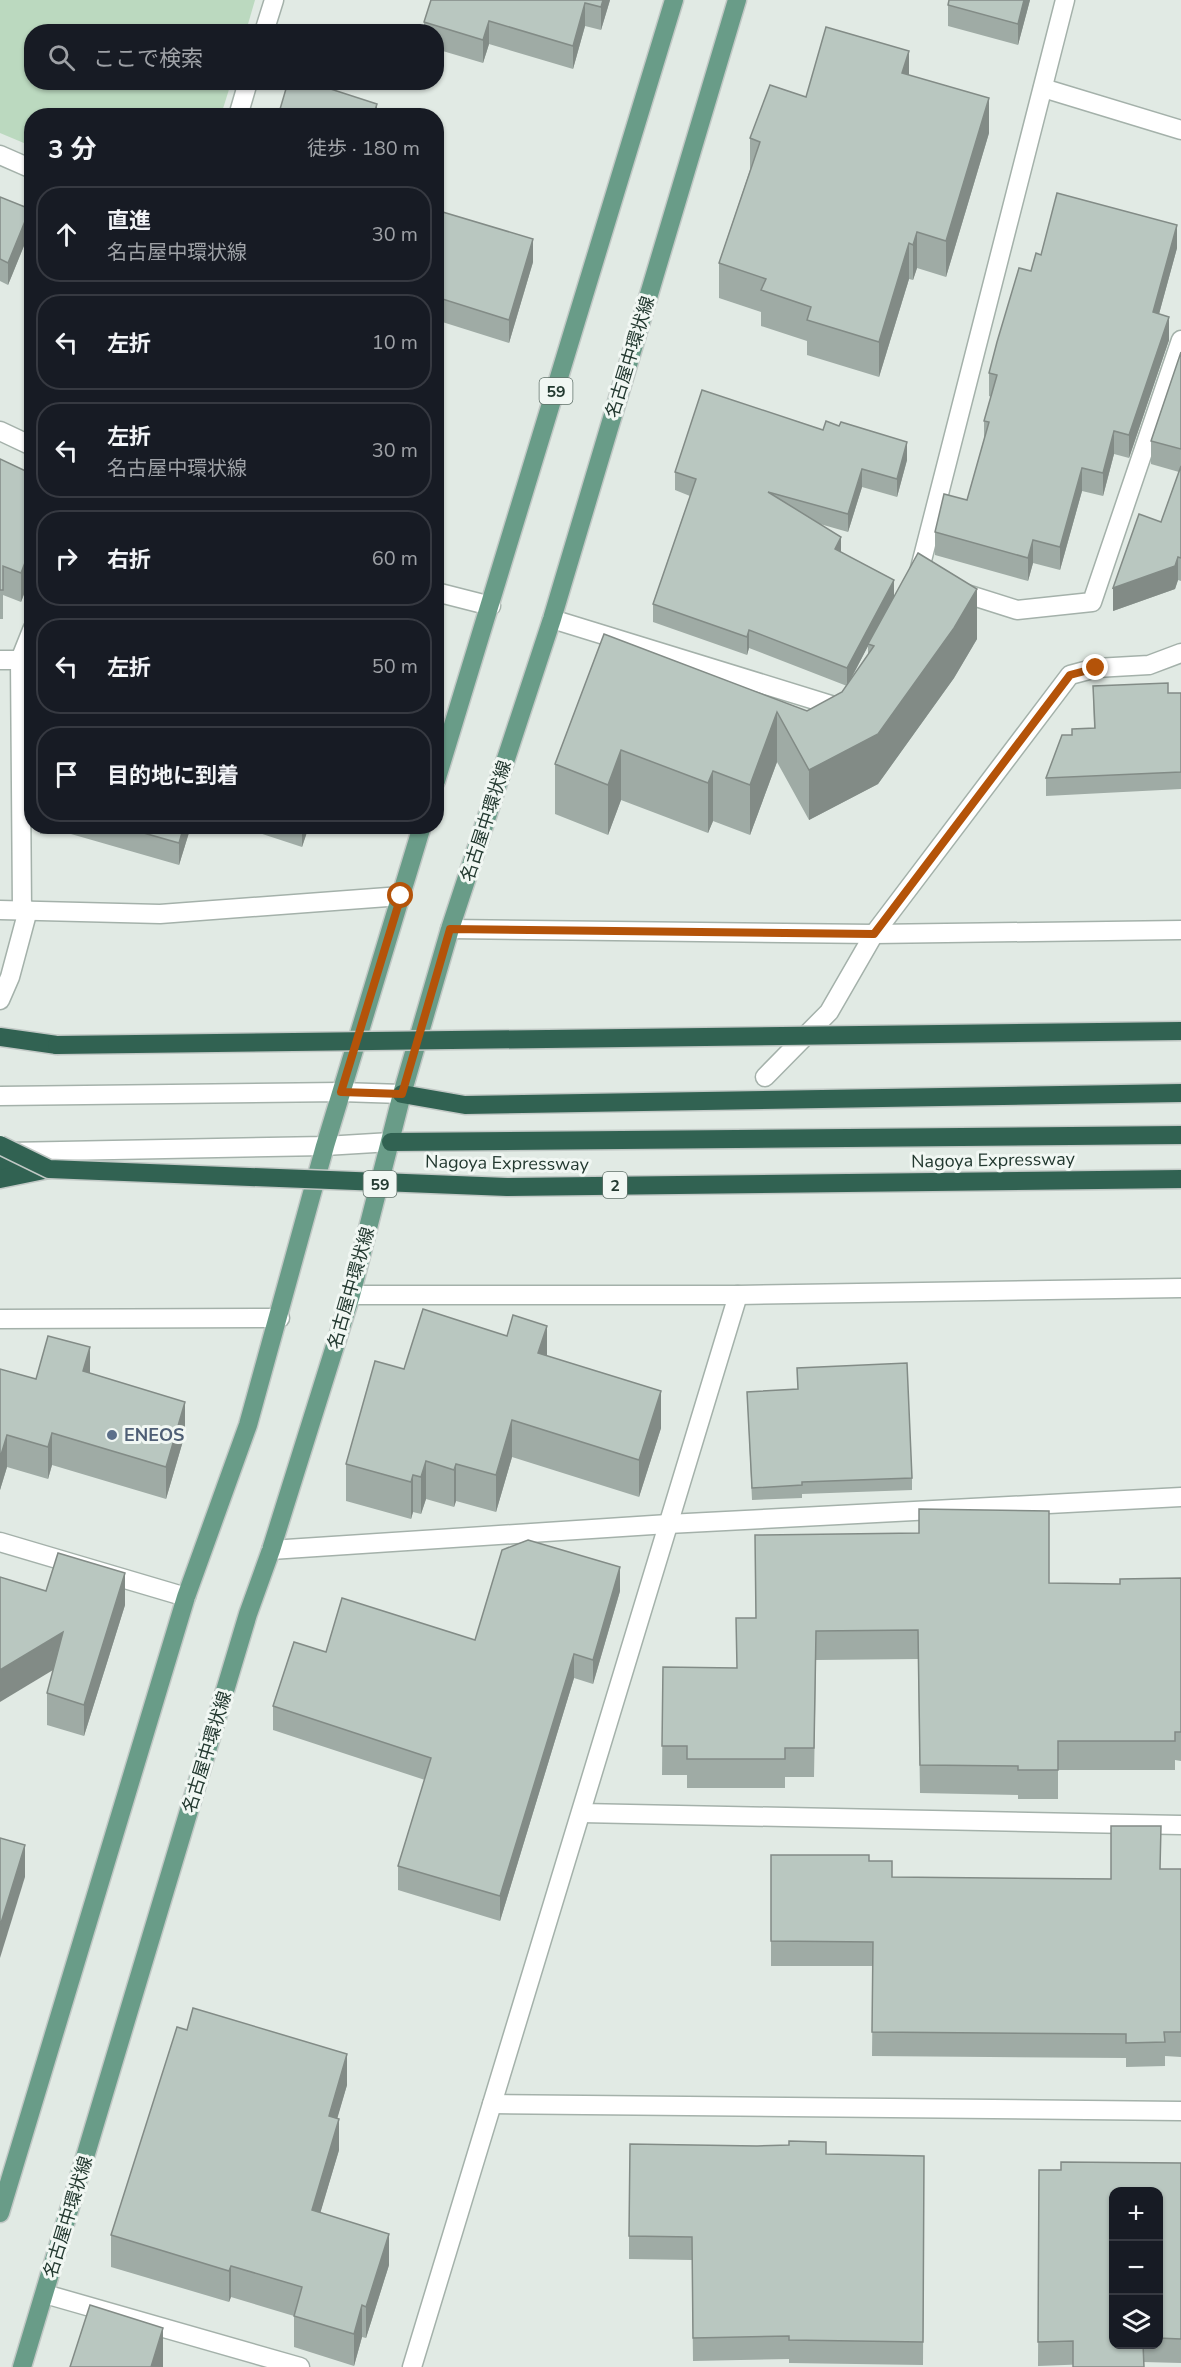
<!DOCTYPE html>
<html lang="ja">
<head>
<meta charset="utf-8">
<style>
	:root { --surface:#171b24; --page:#20242c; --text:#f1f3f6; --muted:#9ea1a6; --line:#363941 }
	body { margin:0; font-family:"Nunito Sans","Noto Sans JP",sans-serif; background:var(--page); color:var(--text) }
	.controls { position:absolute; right:18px; bottom:18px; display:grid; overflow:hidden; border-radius:12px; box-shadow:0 2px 4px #0004 }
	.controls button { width:54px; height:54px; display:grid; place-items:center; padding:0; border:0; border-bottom:2px solid var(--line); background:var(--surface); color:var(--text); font:30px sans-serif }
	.stop { position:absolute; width:18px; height:18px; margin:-14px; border:4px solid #b45309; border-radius:50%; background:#fff }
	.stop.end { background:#b45309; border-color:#fff; box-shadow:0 2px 6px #0008 }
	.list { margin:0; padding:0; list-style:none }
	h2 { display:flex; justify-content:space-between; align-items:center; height:78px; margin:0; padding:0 24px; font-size:26px }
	h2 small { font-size:20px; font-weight:400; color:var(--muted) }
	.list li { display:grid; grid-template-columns:39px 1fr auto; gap:18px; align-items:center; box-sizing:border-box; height:96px; margin:0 12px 12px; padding:0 12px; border:2px solid var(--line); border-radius:24px }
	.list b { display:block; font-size:22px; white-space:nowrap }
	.list p { margin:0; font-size:20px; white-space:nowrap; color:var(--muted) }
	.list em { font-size:20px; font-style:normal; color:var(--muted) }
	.icon { flex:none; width:33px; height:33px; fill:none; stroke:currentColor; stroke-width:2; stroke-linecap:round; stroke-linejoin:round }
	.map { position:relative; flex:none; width:1181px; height:2367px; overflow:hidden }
	.search { position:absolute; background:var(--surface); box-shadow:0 2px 4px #0004; left:24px; top:24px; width:420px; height:66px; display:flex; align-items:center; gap:15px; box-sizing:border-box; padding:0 21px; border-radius:24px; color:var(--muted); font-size:22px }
	.panel { position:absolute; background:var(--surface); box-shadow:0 2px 4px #0004; left:24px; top:108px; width:420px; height:726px; border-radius:24px }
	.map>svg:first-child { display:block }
	.green { fill:#bbd9bf }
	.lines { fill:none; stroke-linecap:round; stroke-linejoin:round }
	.minor-casing { stroke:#a4b1aa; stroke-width:21 }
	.tertiary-casing { stroke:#a4b1aa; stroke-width:21 }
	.primary-casing { stroke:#c1c8c5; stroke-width:21 }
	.motorway-casing { stroke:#c1c8c5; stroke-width:21 }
	.minor { stroke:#fff; stroke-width:18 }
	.tertiary { stroke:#fff; stroke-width:18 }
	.primary { stroke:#699c88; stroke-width:18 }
	.motorway { stroke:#316252; stroke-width:18 }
	.motorway-bridge-casing { stroke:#c1c8c5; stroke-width:21; stroke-linecap:butt }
	.motorway-bridge { stroke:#316252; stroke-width:18 }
	.wall { fill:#9faba5; fill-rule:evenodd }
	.shaded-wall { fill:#828b86 }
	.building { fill:#b9c7c0; stroke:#828b86; stroke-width:1.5 }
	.route { stroke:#b45309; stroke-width:8 }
	.service-dot { fill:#5c6f8a; stroke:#f1f7f3; stroke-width:2 }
	.labels { text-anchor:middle; stroke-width:6; stroke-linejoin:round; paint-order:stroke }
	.shield { fill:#f1f7f3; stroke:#61726a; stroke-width:1.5 }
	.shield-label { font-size:16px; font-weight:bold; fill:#233930 }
	.street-label { font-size:18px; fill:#233930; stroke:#f1f7f3 }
	.service-label { font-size:18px; font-weight:bold; fill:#4e5e75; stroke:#f1f7f3; text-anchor:start }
</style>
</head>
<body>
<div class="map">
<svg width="1181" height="2367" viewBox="0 0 1181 2367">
	<rect width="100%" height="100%" fill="#e1eae4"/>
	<path class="green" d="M0 0H255L246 31 32 32V82L231 83 221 115 32 116 31 146 0 133Z"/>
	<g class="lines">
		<defs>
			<g id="minor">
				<path d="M264 32 274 0"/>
				<path d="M1043 88 1181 130"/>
				<path d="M238 116 248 82"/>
				<path d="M0 155 32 169"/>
				<path d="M0 431 32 446"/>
				<path d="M917 580 1065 0"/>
				<path d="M954 590 1017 610 1092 602 1181 340"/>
				<path d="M436 592 491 606"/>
				<path d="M552 619 844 709"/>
				<path d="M0 660H20"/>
				<path d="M0 910 160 914 401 896"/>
				<path d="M22 910 20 660 32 630"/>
				<path d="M450 929 874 934 1181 930"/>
				<path d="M0 1000 10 977 28 910"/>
				<path d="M765 1077 829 1012 874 934 1070 675 1096 668 1149 665 1181 653"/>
				<path d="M351 1295H738L1181 1288"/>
				<path d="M0 1319 280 1318"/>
				<path d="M0 1542 186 1597"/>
				<path d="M271 1550 668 1524 1181 1497"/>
				<path d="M581 1813 1181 1825"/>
				<path d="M492 2104 1181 2111"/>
				<path d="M45 2294 300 2367"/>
				<path d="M412 2367 738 1295"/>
			</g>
			<g id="tertiary">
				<path d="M0 1096 341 1092 402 1094"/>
				<path d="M9 1152 325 1146 391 1142"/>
			</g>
			<g id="primary">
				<path d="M436 781 674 0"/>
				<path d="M0 2213 186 1597 248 1425 325 1146 422 826"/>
				<path d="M22 2367 248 1614 271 1550 351 1295 402 1094 450 929 552 619 737 0"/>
			</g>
			<g id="motorway">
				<path d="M0 1037 57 1045"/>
				<path d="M402 1094 465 1105 1181 1093"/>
				<path d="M391 1142 1181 1135"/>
				<path d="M0 1161 39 1167"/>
				<path d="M0 1179 49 1169"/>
			</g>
		</defs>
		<use href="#minor" class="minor-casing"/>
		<use href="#tertiary" class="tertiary-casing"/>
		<use href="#primary" class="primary-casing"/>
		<use href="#motorway" class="motorway-casing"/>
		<use href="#minor" class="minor"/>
		<use href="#tertiary" class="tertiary"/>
		<use href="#primary" class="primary"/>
		<use href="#motorway" class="motorway"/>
		<defs>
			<g id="motorway-bridge">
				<path d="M57 1045 1181 1031"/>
				<path d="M0 1145 49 1169 507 1187 1181 1179"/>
			</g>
		</defs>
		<use href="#motorway-bridge" class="motorway-bridge-casing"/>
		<use href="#motorway-bridge" class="motorway-bridge"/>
	</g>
	<g class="wall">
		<path d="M431 0H610L601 30 585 26 573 69 489 44 483 63 436 49V32H424V22Z"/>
		<path d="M949 0H1030L1018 45 948 26V5Z"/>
		<path d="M909 75 989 133 946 277 917 268 913 280 909 279 879 377 807 355V341L761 326V312L719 298V263L750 170V138L806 97Z"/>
		<path d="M0 197 30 231 8 285 0 281Z"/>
		<path d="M436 210 533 262 509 343 436 320Z"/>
		<path d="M1177 248 1159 314 1169 340 1129 458 1114 454 1103 496 1082 491 1060 570 1033 563 1028 581 935 555V532L967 500 984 439V421L991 397 989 396V373L1031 271 1041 255Z"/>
		<path d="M1181 352V581L1178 580 1175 589 1113 611 1161 522 1179 472 1151 464V441Z"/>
		<path d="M32 372V400L30 399V376Z"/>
		<path d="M0 459 32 474V590L26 589 21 602 3 595V619H0Z"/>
		<path d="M907 460 897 497 862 487 848 532 820 524 841 552 894 597 977 639 954 678 878 784 809 820 777 762 750 835 713 821 708 833 621 800 608 835 555 814V764L604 634 807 711 842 692 847 686 749 648 747 655 653 622V604L690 496 675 490V472ZM868 646V655L849 683Z"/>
		<path d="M1093 686 1168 693H1181V789L1046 796V778L1072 735 1094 728Z"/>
		<path d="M40 826H191L179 865 71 834H40Z"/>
		<path d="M238 826H309L302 847Z"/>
		<path d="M547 1356 661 1428 639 1497 512 1457 496 1512 456 1501 454 1507 426 1499 421 1514 413 1512 411 1519 346 1501V1464L404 1369Z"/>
		<path d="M797 1368 912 1478V1490L802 1494V1498L752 1500 747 1392 798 1389Z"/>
		<path d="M0 1369 36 1379 90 1373 185 1434 166 1499 52 1465 48 1479 7 1467 0 1490Z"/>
		<path d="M1181 1578V1761L1175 1760V1770H1058V1799H1018V1795L920 1793 918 1659 816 1660 814 1777H785V1788H687V1775H662L663 1667 737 1668 755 1618 1049 1583 1120 1584Z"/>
		<path d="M46 1591 125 1605 84 1736 47 1725V1693L53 1671Z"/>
		<path d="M620 1591 593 1684 574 1678 500 1921 398 1890V1866L425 1780 273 1730V1706L326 1652 475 1640Z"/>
		<path d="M771 1855 869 1861 892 1877 1111 1879 1160 1869H1181V2057L1165 2056V2066L1126 2067V2058L872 2056 873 1966H771Z"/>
		<path d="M187 2030 347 2085 337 2118 339 2150 320 2213 389 2265 366 2338 362 2337 354 2366 294 2347V2316L231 2297 229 2302 111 2267V2235Z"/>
		<path d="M826 2154 924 2156 923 2365 789 2363V2359L693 2361 692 2260 629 2259V2236Z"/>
		<path d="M1181 2163V2363L1143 2362 1038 2366 1039 2170H1061ZM1158 2192V2344H1113Z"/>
	</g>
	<g class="shaded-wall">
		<path d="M603 0H610L601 30V7Z"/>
		<path d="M1024 0H1030L1018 45V24Z"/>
		<path d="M585 3V26L573 69V46Z"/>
		<path d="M489 21V44L483 63V40Z"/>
		<path d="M909 51V86L902 73Z"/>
		<path d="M989 98V133L946 277V241Z"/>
		<path d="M377 104V116H373Z"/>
		<path d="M30 209V231L8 285V263Z"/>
		<path d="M1177 225V248L1153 336V312Z"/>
		<path d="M917 232V268L913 280V245Z"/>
		<path d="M533 239V262L509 343V320Z"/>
		<path d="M909 243V279L879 377V342Z"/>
		<path d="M1169 317V340L1129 458V435Z"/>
		<path d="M1114 431V454L1103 496V473Z"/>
		<path d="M907 442V460L897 497V479Z"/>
		<path d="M1082 468V491L1060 570V547Z"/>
		<path d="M862 469V487L848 532V514Z"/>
		<path d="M841 537V555L835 549Z"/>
		<path d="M1033 540V563L1028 581V558Z"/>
		<path d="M1178 557V580L1175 589 1113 611V588Z"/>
		<path d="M26 560V589L21 602V573Z"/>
		<path d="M894 580V598L868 644V646L847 686V668Z"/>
		<path d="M977 589V639L954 678 878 784 809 820V770Z"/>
		<path d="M749 630V648L747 655V637Z"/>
		<path d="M777 712V762L750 835V785Z"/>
		<path d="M621 750V800L608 835V785Z"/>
		<path d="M713 771V821L708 833V783Z"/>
		<path d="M184 826H191L179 865V843Z"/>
		<path d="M302 826H309L302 847Z"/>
		<path d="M547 1326V1363L538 1353Z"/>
		<path d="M90 1347V1379L83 1371Z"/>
		<path d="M661 1391V1428L639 1497V1460Z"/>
		<path d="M185 1402V1434L166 1499V1467Z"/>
		<path d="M512 1420V1457L496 1512V1475Z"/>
		<path d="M52 1433V1465L48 1479V1447Z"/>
		<path d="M7 1435V1467L0 1490V1458Z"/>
		<path d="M426 1461V1499L421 1514V1477Z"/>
		<path d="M456 1464V1501L454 1507V1470Z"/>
		<path d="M413 1475V1512L411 1519V1482Z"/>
		<path d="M620 1567V1591L593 1684V1660Z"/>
		<path d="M125 1573V1605L84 1736V1705Z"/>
		<path d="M63 1632V1664L0 1702V1670Z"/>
		<path d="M574 1654V1678L500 1921V1896Z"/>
		<path d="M25 1845V1877L0 1958V1926Z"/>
		<path d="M347 2054V2085L329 2147V2116Z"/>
		<path d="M339 2119V2150L312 2241V2210Z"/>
		<path d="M389 2234V2265L366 2338V2307Z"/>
		<path d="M231 2266V2297L229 2302V2271Z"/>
		<path d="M362 2305V2337L354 2366V2334Z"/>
		<path d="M163 2328V2367H151Z"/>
	</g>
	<g class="building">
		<path d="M431 0H603L601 7 585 3 573 46 489 21 483 40 424 22Z"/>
		<path d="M949 0H1024L1018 24 948 5Z"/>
		<path d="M826 27 909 51 902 73 989 98 946 241 917 232 913 245 909 243 879 342 807 320 811 307 761 290 766 279 719 263 760 142 750 138 770 85 806 97Z"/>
		<path d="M288 82H309L377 104 373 116H278Z"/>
		<path d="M1057 193 1177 225 1153 312 1169 317 1129 435 1114 431 1103 473 1082 468 1060 547 1033 540 1028 558 935 532 944 494 967 500 989 422 984 421 997 375 989 373 997 342 1019 268 1031 271 1036 253 1041 255Z"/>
		<path d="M0 197 30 209 8 263 0 259Z"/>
		<path d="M436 210 533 239 509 320 436 297Z"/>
		<path d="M1181 352V449L1151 441Z"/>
		<path d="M702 390 823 430 826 421 839 426 841 422 907 442 897 479 862 469 848 514 768 492 841 537 835 549 894 580 847 668 749 630 747 637 653 604 696 479 675 472Z"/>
		<path d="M0 459 32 474V561L26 560 21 573 3 566V590H0Z"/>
		<path d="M1181 466V558L1178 557 1175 566 1113 588 1139 514 1161 522Z"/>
		<path d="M918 553 977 589 954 628 878 734 809 770 777 712 750 785 713 771 708 783 621 750 608 785 555 764 604 634 807 711 842 692 874 646 868 644Z"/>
		<path d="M1168 683V693H1181V772L1046 778 1062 735H1072V729L1095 728 1093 686Z"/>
		<path d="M119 826H184L179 843Z"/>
		<path d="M423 1309 507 1336 513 1315 547 1326 538 1353 661 1391 639 1460 512 1420 496 1475 456 1464 454 1470 426 1461 421 1477 413 1475 411 1482 346 1464 375 1361 404 1369Z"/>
		<path d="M48 1336 90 1347 83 1371 185 1402 166 1467 52 1433 48 1447 7 1435 0 1458V1369L36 1379Z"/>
		<path d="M907 1363 912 1478 802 1482V1485L752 1488 747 1392 798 1389 797 1368Z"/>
		<path d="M919 1509 1049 1511V1583L1120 1584V1579L1181 1578V1732H1175V1741H1058V1770H1018V1766L920 1765 918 1630 816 1631 814 1748H785V1759H687V1746H662L663 1667 737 1668 736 1618H756L755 1535 919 1533Z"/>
		<path d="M528 1540 620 1567 593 1660 574 1654 500 1896 398 1866 431 1758 273 1706 294 1642 326 1652 342 1598 475 1640 502 1550Z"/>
		<path d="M58 1553 125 1573 84 1705 47 1693 63 1632 0 1670V1577L46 1591Z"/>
		<path d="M1111 1826H1161L1160 1869H1181V2032H1164L1165 2042 1126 2043V2034L872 2032 873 1942 771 1941V1855H869V1861H892V1877L1111 1879Z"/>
		<path d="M0 1838 25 1845 0 1926Z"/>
		<path d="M193 2008 347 2054 329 2116 339 2119 312 2210 389 2234 366 2307 362 2305 354 2334 294 2316 302 2287 231 2266 229 2271 111 2235 177 2027 187 2030Z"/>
		<path d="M789 2141 826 2142V2154L924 2156 923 2342 789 2340V2336L693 2338 692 2237 629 2236 630 2144 757 2146 789 2145Z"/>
		<path d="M1061 2162 1181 2163V2339L1158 2338V2192H1113V2344H1143L1144 2367H1073V2341L1038 2342 1039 2170H1061Z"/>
		<path d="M90 2305 163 2328 151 2367H70Z"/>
	</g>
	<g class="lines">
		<path class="route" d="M401 896 341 1092 402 1094 450 929 874 934 1070 675 1096 668"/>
	</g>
	<circle class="service-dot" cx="112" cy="1435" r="6"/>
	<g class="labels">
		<g class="shield">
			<rect x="539.5" y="378" width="33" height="26" rx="4.5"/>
			<rect x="363.5" y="1171" width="33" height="26" rx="4.5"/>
			<rect x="603" y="1172" width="24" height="26" rx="4.5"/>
		</g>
		<g class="shield-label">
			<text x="556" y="397">59</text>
			<text x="380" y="1190">59</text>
			<text x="615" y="1191">2</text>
		</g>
		<g class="street-label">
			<text transform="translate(630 357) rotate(-73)" y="6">名古屋中環状線</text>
			<text transform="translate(486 821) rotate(-72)" y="6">名古屋中環状線</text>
			<text transform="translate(993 1160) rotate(-1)" y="6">Nagoya Expressway</text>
			<text transform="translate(507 1163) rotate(1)" y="6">Nagoya Expressway</text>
			<text transform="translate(351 1288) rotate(-74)" y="6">名古屋中環状線</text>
			<text transform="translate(207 1752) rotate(-73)" y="6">名古屋中環状線</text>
			<text transform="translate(68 2217) rotate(-73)" y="6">名古屋中環状線</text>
		</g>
		<g class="service-label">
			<text x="124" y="1441">ENEOS</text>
		</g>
	</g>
</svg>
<div class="controls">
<button>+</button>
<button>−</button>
<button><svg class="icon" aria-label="layers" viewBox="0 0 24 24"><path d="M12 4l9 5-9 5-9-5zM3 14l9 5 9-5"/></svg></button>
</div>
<div class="stop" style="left:401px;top:896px"></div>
<div class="stop end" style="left:1096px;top:668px"></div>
<div class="search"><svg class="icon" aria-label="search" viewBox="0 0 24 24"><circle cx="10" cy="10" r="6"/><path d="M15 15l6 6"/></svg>ここで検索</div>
<section class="panel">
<h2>3 分<small>徒歩 · 180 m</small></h2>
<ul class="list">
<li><svg class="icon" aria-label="ahead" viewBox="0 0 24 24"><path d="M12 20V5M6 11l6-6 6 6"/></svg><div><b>直進</b><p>名古屋中環状線</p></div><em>30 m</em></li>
<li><svg class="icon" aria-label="left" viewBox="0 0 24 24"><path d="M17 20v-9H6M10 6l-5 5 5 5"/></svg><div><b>左折</b></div><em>10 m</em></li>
<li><svg class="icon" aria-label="left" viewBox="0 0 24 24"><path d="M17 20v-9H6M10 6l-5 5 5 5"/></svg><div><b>左折</b><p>名古屋中環状線</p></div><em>30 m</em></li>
<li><svg class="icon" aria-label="right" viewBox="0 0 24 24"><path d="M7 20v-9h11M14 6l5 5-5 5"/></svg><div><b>右折</b></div><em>60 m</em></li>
<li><svg class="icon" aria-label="left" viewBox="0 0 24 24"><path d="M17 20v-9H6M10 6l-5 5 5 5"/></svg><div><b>左折</b></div><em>50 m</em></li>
<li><svg class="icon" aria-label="arrive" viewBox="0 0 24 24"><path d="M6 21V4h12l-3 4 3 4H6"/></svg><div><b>目的地に到着</b></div></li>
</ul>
</section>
</div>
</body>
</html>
